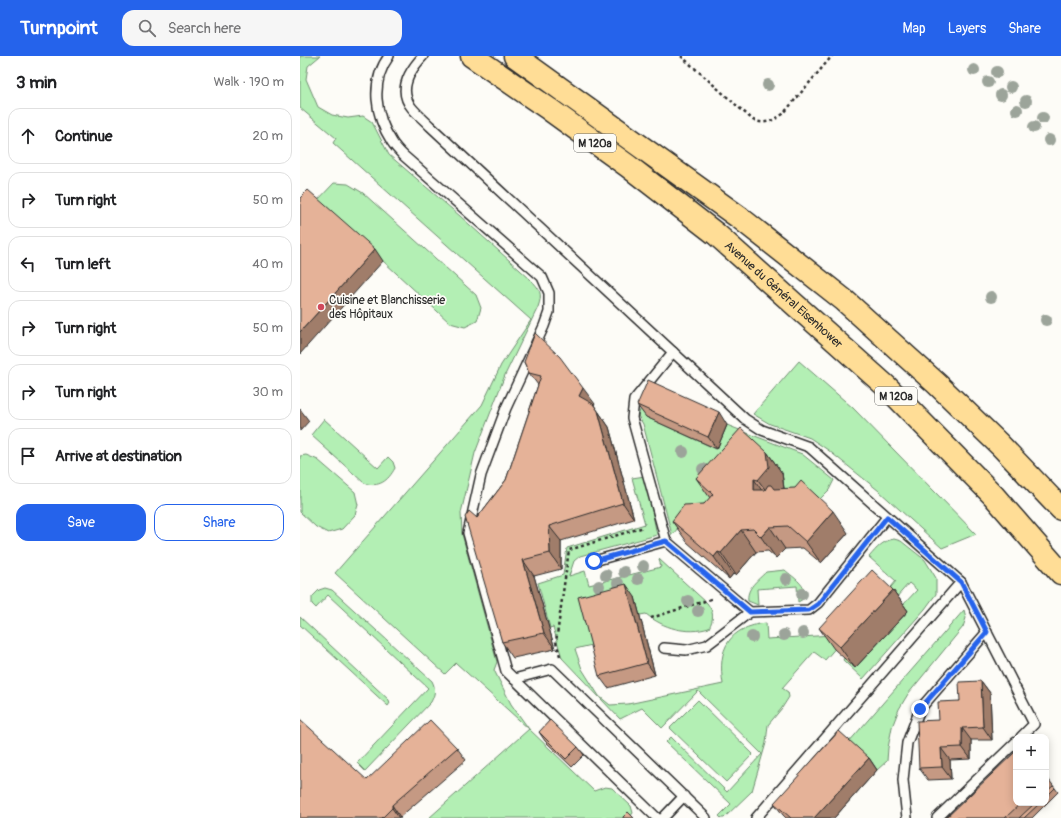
<!DOCTYPE html>
<html lang="en">
<head>
<meta charset="utf-8">
<style>
	:root { --surface:#fff; --page:#f6f6f6; --text:#202124; --muted:#757577; --line:#e0e0e0; --accent:#2563eb }
	body { margin:0; font-family:Pangolin,sans-serif; background:var(--page); color:var(--text) }
	.controls { position:absolute; right:12px; bottom:12px; display:grid; overflow:hidden; border-radius:8px; box-shadow:0 2px 10px #0003 }
	.controls button { width:36px; height:36px; display:grid; place-items:center; padding:0; border:0; border-bottom:1px solid var(--line); background:var(--surface); color:var(--text); font:20px sans-serif }
	.stop { position:absolute; width:12px; height:12px; margin:-9px; border:3px solid #2563eb; border-radius:50%; background:#fff }
	.stop.end { background:#2563eb; border-color:#fff; box-shadow:0 1px 4px #0008 }
	.list { margin:0; padding:0; list-style:none }
	h2 { display:flex; justify-content:space-between; align-items:center; height:52px; margin:0; padding:0 16px; font-size:17px }
	h2 small { font-size:13px; font-weight:400; color:var(--muted) }
	.list li { display:grid; grid-template-columns:26px 1fr auto; gap:12px; align-items:center; box-sizing:border-box; height:56px; margin:0 8px 8px; padding:0 8px; border:1px solid var(--line); border-radius:12px }
	.list b { display:block; font-size:15px; white-space:nowrap }
	.list em { font-size:13px; font-style:normal; color:var(--muted) }
	.actions { display:flex; gap:8px; padding:12px 16px }
	.actions a { flex:1; padding:9px 0; border:1px solid var(--accent); border-radius:12px; text-align:center; font-size:14px; color:var(--accent) }
	.actions .main { background:var(--accent); color:#fff }
	.icon { flex:none; width:22px; height:22px; fill:none; stroke:currentColor; stroke-width:2; stroke-linecap:round; stroke-linejoin:round }
	.map { position:relative; flex:none; width:761px; height:762px; overflow:hidden }
	header { display:flex; align-items:center; gap:24px; box-sizing:border-box; height:56px; padding:0 20px; background:var(--accent); color:#fff }
	header strong { font-size:19px }
	nav { display:flex; gap:22px; margin-inline-start:auto; font-size:14px }
	.search { width:280px; height:36px; background:var(--page); display:flex; align-items:center; gap:10px; box-sizing:border-box; padding:0 14px; border-radius:12px; color:var(--muted); font-size:15px }
	main { display:flex }
	aside { flex:1; background:var(--surface) }
	.map>svg:first-child { display:block }
	.green { fill:#b3efb4; stroke:#6f8d70 }
	.lines { fill:none; stroke-linecap:round; stroke-linejoin:round }
	.lane-casing { stroke:#2b2b2b; stroke-width:12 }
	.primary-casing { stroke:#2b2b2b; stroke-width:25 }
	.path { stroke:#2b2b2b; stroke-width:2.5; stroke-dasharray:3 3; stroke-linecap:butt }
	.lane { stroke:#fdfcf7; stroke-width:9 }
	.primary { stroke:#ffdd96; stroke-width:22 }
	.tree { fill:#9ca49a }
	.wall { fill:#c59983; stroke:#2b2b2b }
	.shaded-wall { fill:#a07d6a; stroke:#2b2b2b }
	.building { fill:#e5b298; stroke:#2b2b2b }
	.route { stroke:#2563eb; stroke-width:5 }
	.poi-dot { fill:#d1495b; stroke:#fdfcf7; stroke-width:1.5 }
	.labels { text-anchor:middle; stroke-width:3.5; stroke-linejoin:round; paint-order:stroke }
	.shield { fill:#fdfcf7; stroke:#6a6a68; stroke-width:1 }
	.shield-label { font-size:11px; font-weight:bold; fill:#2b2b2b }
	.street-label { font-size:12px; fill:#2b2b2b; stroke:#fdfcf7 }
	.poi-label { font-size:12px; fill:#2b2b2b; stroke:#fdfcf7; text-anchor:start }
</style>
</head>
<body>
<header>
<strong>Turnpoint</strong>
<div class="search"><svg class="icon" aria-label="search" viewBox="0 0 24 24"><circle cx="10" cy="10" r="6"/><path d="M15 15l6 6"/></svg>Search here</div>
<nav><a>Map</a><a>Layers</a><a>Share</a></nav>
</header>
<main>
<aside>
<h2>3 min<small>Walk · 190 m</small></h2>
<ul class="list">
<li><svg class="icon" aria-label="ahead" viewBox="0 0 24 24"><path d="M12 20V5M6 11l6-6 6 6"/></svg><div><b>Continue</b></div><em>20 m</em></li>
<li><svg class="icon" aria-label="right" viewBox="0 0 24 24"><path d="M7 20v-9h11M14 6l5 5-5 5"/></svg><div><b>Turn right</b></div><em>50 m</em></li>
<li><svg class="icon" aria-label="left" viewBox="0 0 24 24"><path d="M17 20v-9H6M10 6l-5 5 5 5"/></svg><div><b>Turn left</b></div><em>40 m</em></li>
<li><svg class="icon" aria-label="right" viewBox="0 0 24 24"><path d="M7 20v-9h11M14 6l5 5-5 5"/></svg><div><b>Turn right</b></div><em>50 m</em></li>
<li><svg class="icon" aria-label="right" viewBox="0 0 24 24"><path d="M7 20v-9h11M14 6l5 5-5 5"/></svg><div><b>Turn right</b></div><em>30 m</em></li>
<li><svg class="icon" aria-label="arrive" viewBox="0 0 24 24"><path d="M6 21V4h12l-3 4 3 4H6"/></svg><div><b>Arrive at destination</b></div></li>
</ul>
<div class="actions"><a class="main">Save</a><a>Share</a></div>
</aside>
<div class="map">
<svg width="761" height="762" viewBox="0 0 761 762">
	<rect width="100%" height="100%" fill="#fdfcf7"/>
	<filter id="ink" filterUnits="userSpaceOnUse"><feTurbulence type="fractalNoise" baseFrequency=".025" numOctaves="2"/><feDisplacementMap in="SourceGraphic" scale="8" xChannelSelector="R" yChannelSelector="G"/><feConvolveMatrix kernelMatrix="1 2 1 2 8 2 1 2 1" color-interpolation-filters="sRGB"/></filter>
	<g filter="url(#ink)">
		<g class="green">
			<path d="M0 0H20L8 10 6 23 18 51 32 59 48 62 63 60 72 66 89 99 160 160 230 223C240 233 243 237 238 251L205 319 175 397 161 457 162 478 197 606 194 614 211 648 229 673 294 735 305 731 312 732 331 750 333 757 329 762H129L229 673 156 607 145 618 35 517 182 349 201 309 231 264 33 87 36 82 0 52Z"/>
			<path d="M34 127 48 128 63 137 176 239 181 252 177 265 165 271 150 267 83 205 16 146Z"/>
			<path d="M499 305 553 352 676 478 642 492 579 435 528 394 510 382 470 368 453 358Z"/>
			<path d="M344 343 346 361 416 393 427 369 442 375 502 398 534 424 529 434 516 447 484 433 482 417 456 394 411 444 388 461 372 479 343 368 338 360Z"/>
			<path d="M24 363 78 412 88 401 93 406 95 412C88 425 79 432 64 427L11 379Z"/>
			<path d="M6 399 18 404 55 436 58 449 55 459 42 473 28 477 16 471 0 456V400Z"/>
			<path d="M345 420 357 479 280 500 274 505 269 520 285 515 289 529 361 511 359 503 407 547C414 556 414 562 409 572 387 579 363 572 346 558L340 559 296 588 275 593 282 613 299 640 310 649 328 648 423 628C417 593 429 571 466 567L467 583 533 579 552 573 525 604 514 596 482 632 488 636 489 641 482 652 468 669 466 687 452 735 424 762H421L419 760 431 748 366 686 371 681 427 736 462 698 398 635 362 672 342 652 320 663 262 602 253 571 250 572 238 527 263 519 267 492 345 468 332 422Z"/>
			<path d="M594 483 601 485 625 504 636 522V538L625 553 563 623 543 604 544 602 555 612 602 550 617 534 609 527 595 543 587 536 596 525 569 501C577 492 582 485 594 483Z"/>
			<path d="M485 514C494 522 507 529 505 542L498 546 497 530 457 533 458 549 448 545C446 532 458 524 466 516Z"/>
			<path d="M25 532 32 534 132 625C136 633 135 638 131 646L65 715 57 707 128 632 28 539 16 552 12 548V541L19 534Z"/>
			<path d="M664 554 666 562 663 571 608 638 599 653 592 671 588 692 587 705 577 714 548 687Z"/>
			<path d="M0 561 89 644 90 647 88 650 0 569Z"/>
			<path d="M398 644 453 698 426 726 370 672Z"/>
		</g>
		<g class="lines">
			<defs>
				<g id="lane">
					<path d="M89 0C70 26 75 60 92 86 95 91 100 96 104 100L242 221 249 237V256L244 270 206 352 181 419 168 477 206 615 357 762"/>
					<path d="M123 0C110 14 97 34 112 52 117 58 124 64 130 70L445 363 462 374 509 391 661 526 456 762"/>
					<path d="M373 296 334 344 332 362 366 485 450 556 509 554 518 547 587 461"/>
					<path d="M294 505 366 485"/>
					<path d="M661 526 734 668 721 681"/>
					<path d="M364 592 386 594 407 589 450 556"/>
					<path d="M214 623 252 613 406 762"/>
					<path d="M363 762 384 740"/>
					<path d="M607 762 603 724 607 687 620 653 687 576"/>
					<path d="M637 762 716 686"/>
				</g>
				<g id="primary">
					<path id="s1" d="M172 0 249 53 328 110 416 178 587 331 693 439 761 517"/>
					<path d="M215 0 440 162 544 244 637 328 700 389 761 453"/>
				</g>
			</defs>
			<use href="#lane" class="lane-casing"/>
			<use href="#primary" class="primary-casing"/>
			<g class="path">
				<path d="M381 0 453 64C464 69 473 65 483 58L532 0"/>
				<path d="M351 562 411 543"/>
				<path d="M260 600 256 586 269 494 344 471"/>
			</g>
			<use href="#lane" class="lane"/>
			<use href="#primary" class="primary"/>
		</g>
		<g class="tree">
			<circle cx="674" cy="14" r="6"/>
			<circle cx="697" cy="16" r="6"/>
			<circle cx="688" cy="26" r="6"/>
			<circle cx="468" cy="29" r="6"/>
			<circle cx="711" cy="31" r="6"/>
			<circle cx="701" cy="39" r="6"/>
			<circle cx="726" cy="45" r="6"/>
			<circle cx="717" cy="54" r="6"/>
			<circle cx="743" cy="62" r="6"/>
			<circle cx="734" cy="71" r="6"/>
			<circle cx="749" cy="84" r="6"/>
			<circle cx="691" cy="241" r="6"/>
			<circle cx="746" cy="264" r="6"/>
			<circle cx="383" cy="396" r="6"/>
			<circle cx="403" cy="413" r="6"/>
			<circle cx="343" cy="510" r="6"/>
			<circle cx="324" cy="516" r="6"/>
			<circle cx="306" cy="519" r="6"/>
			<circle cx="338" cy="523" r="6"/>
			<circle cx="486" cy="523" r="6"/>
			<circle cx="318" cy="527" r="6"/>
			<circle cx="299" cy="530" r="6"/>
			<circle cx="502" cy="538" r="6"/>
			<circle cx="388" cy="545" r="6"/>
			<circle cx="398" cy="555" r="6"/>
			<circle cx="503" cy="577" r="6"/>
			<circle cx="484" cy="579" r="6"/>
			<circle cx="452" cy="581" r="6"/>
		</g>
		<g class="wall">
			<path d="M224 306 295 348 294 349 309 371 334 463 261 485V513L234 520 255 593 213 602 202 586 177 462 206 424 238 329 229 317Z"/>
			<path d="M337 349 427 369 417 393 346 361Z"/>
			<path d="M467 396 482 417 484 433 548 477 521 507 503 492 485 493 476 502 468 495 456 496 436 519 433 518 429 523 387 486 372 465 404 448 410 442 396 422Z"/>
			<path d="M593 534 608 555 555 612 534 593 519 572Z"/>
			<path d="M335 541 355 619 308 632 299 620Z"/>
			<path d="M681 625 690 637 692 684H671V703L650 704 651 723 628 724 619 712 639 664Z"/>
			<path d="M239 676 278 691 284 699 272 711 245 685Z"/>
			<path d="M157 692 166 704 100 761 101 762H0L67 724Z"/>
			<path d="M569 702 577 714 534 762H486L483 759 474 747Z"/>
			<path d="M746 720 758 736 732 762H646L716 747H746Z"/>
		</g>
		<g class="shaded-wall">
			<path d="M75 193 83 205 0 298V276Z"/>
			<path d="M283 332 295 348 290 356 279 340Z"/>
			<path d="M0 353 9 365 0 375Z"/>
			<path d="M298 355 309 371 334 463 323 447Z"/>
			<path d="M419 356 427 369 417 393 408 381Z"/>
			<path d="M467 396 482 417 484 433 474 445 458 424Z"/>
			<path d="M454 423 469 445 454 434Z"/>
			<path d="M533 455 548 477 521 507 506 486Z"/>
			<path d="M249 470 261 485V513L250 497Z"/>
			<path d="M470 471 485 493 476 502 461 481Z"/>
			<path d="M441 474 456 496 436 519 421 497Z"/>
			<path d="M418 496 433 518 429 523 414 501Z"/>
			<path d="M223 504 234 520 255 593 244 577Z"/>
			<path d="M326 528 335 541 355 619 347 607Z"/>
			<path d="M593 534 608 555 555 612 540 591Z"/>
			<path d="M681 625 690 637 692 684 683 671Z"/>
			<path d="M662 672 671 684V703L662 691Z"/>
			<path d="M641 692 650 704 651 723 642 711Z"/>
			<path d="M569 702 577 714 534 762H514Z"/>
			<path d="M92 749 100 761 101 762H99L92 752Z"/>
		</g>
		<g class="building">
			<path d="M8 134 75 193 0 276V142Z"/>
			<path d="M235 277 260 301 283 332 279 340 293 348 298 355 323 447 249 470 250 497 223 504 244 577 202 586 165 461 169 455 177 462 206 424 241 320 229 317 224 306Z"/>
			<path d="M348 324 419 356 408 381 337 349Z"/>
			<path d="M441 372 467 396 469 411 458 424 454 423V434H465L468 429H471L474 433 495 432 501 425 533 455 506 486 488 470 470 471 461 481 453 473 441 474 421 497 418 496 414 501 372 465 384 449 404 448 413 438 396 422Z"/>
			<path d="M572 514 593 534 540 591 519 572Z"/>
			<path d="M326 528 347 607 299 620 278 541Z"/>
			<path d="M681 625 683 671 662 672V691L641 692 642 711 619 712 617 665 639 664 638 646 660 645 659 626Z"/>
			<path d="M0 663 67 724 130 664 157 692 92 749V752L82 762H0Z"/>
			<path d="M250 664 278 691 266 703 239 676Z"/>
			<path d="M539 675 569 702 514 762H491L474 747Z"/>
			<path d="M716 695V747H721L705 762H646Z"/>
			<path d="M753 730 755 732 746 741V736Z"/>
			<path d="M735 747H740L724 762H719Z"/>
			<path d="M328 756 334 762H323V761Z"/>
		</g>
	</g>
	<g class="lines" filter="url(#ink)">
		<path class="route" d="M294 505 366 485 450 556 509 554 518 548 587 461 661 526 687 576 620 653"/>
	</g>
	<circle class="poi-dot" cx="21" cy="251" r="4"/>
	<g class="labels">
		<g class="shield">
			<rect x="274" y="78" width="42" height="18" rx="3"/>
			<rect x="575" y="331" width="42" height="18" rx="3"/>
		</g>
		<g class="shield-label">
			<text x="295" y="91">M 120a</text>
			<text x="596" y="344">M 120a</text>
		</g>
		<g class="street-label">
			<text dy="4" stroke="none"><textPath href="#s1" startOffset="393">Avenue du Général Eisenhower</textPath></text>
		</g>
		<g class="poi-label">
			<text x="29" y="248">Cuisine et Blanchisserie<tspan x="29" dy="14">des Hôpitaux</tspan></text>
		</g>
	</g>
</svg>
<div class="controls">
<button>+</button>
<button>−</button>
</div>
<div class="stop" style="left:294px;top:505px"></div>
<div class="stop end" style="left:620px;top:653px"></div>
</div>
</main>
</body>
</html>
